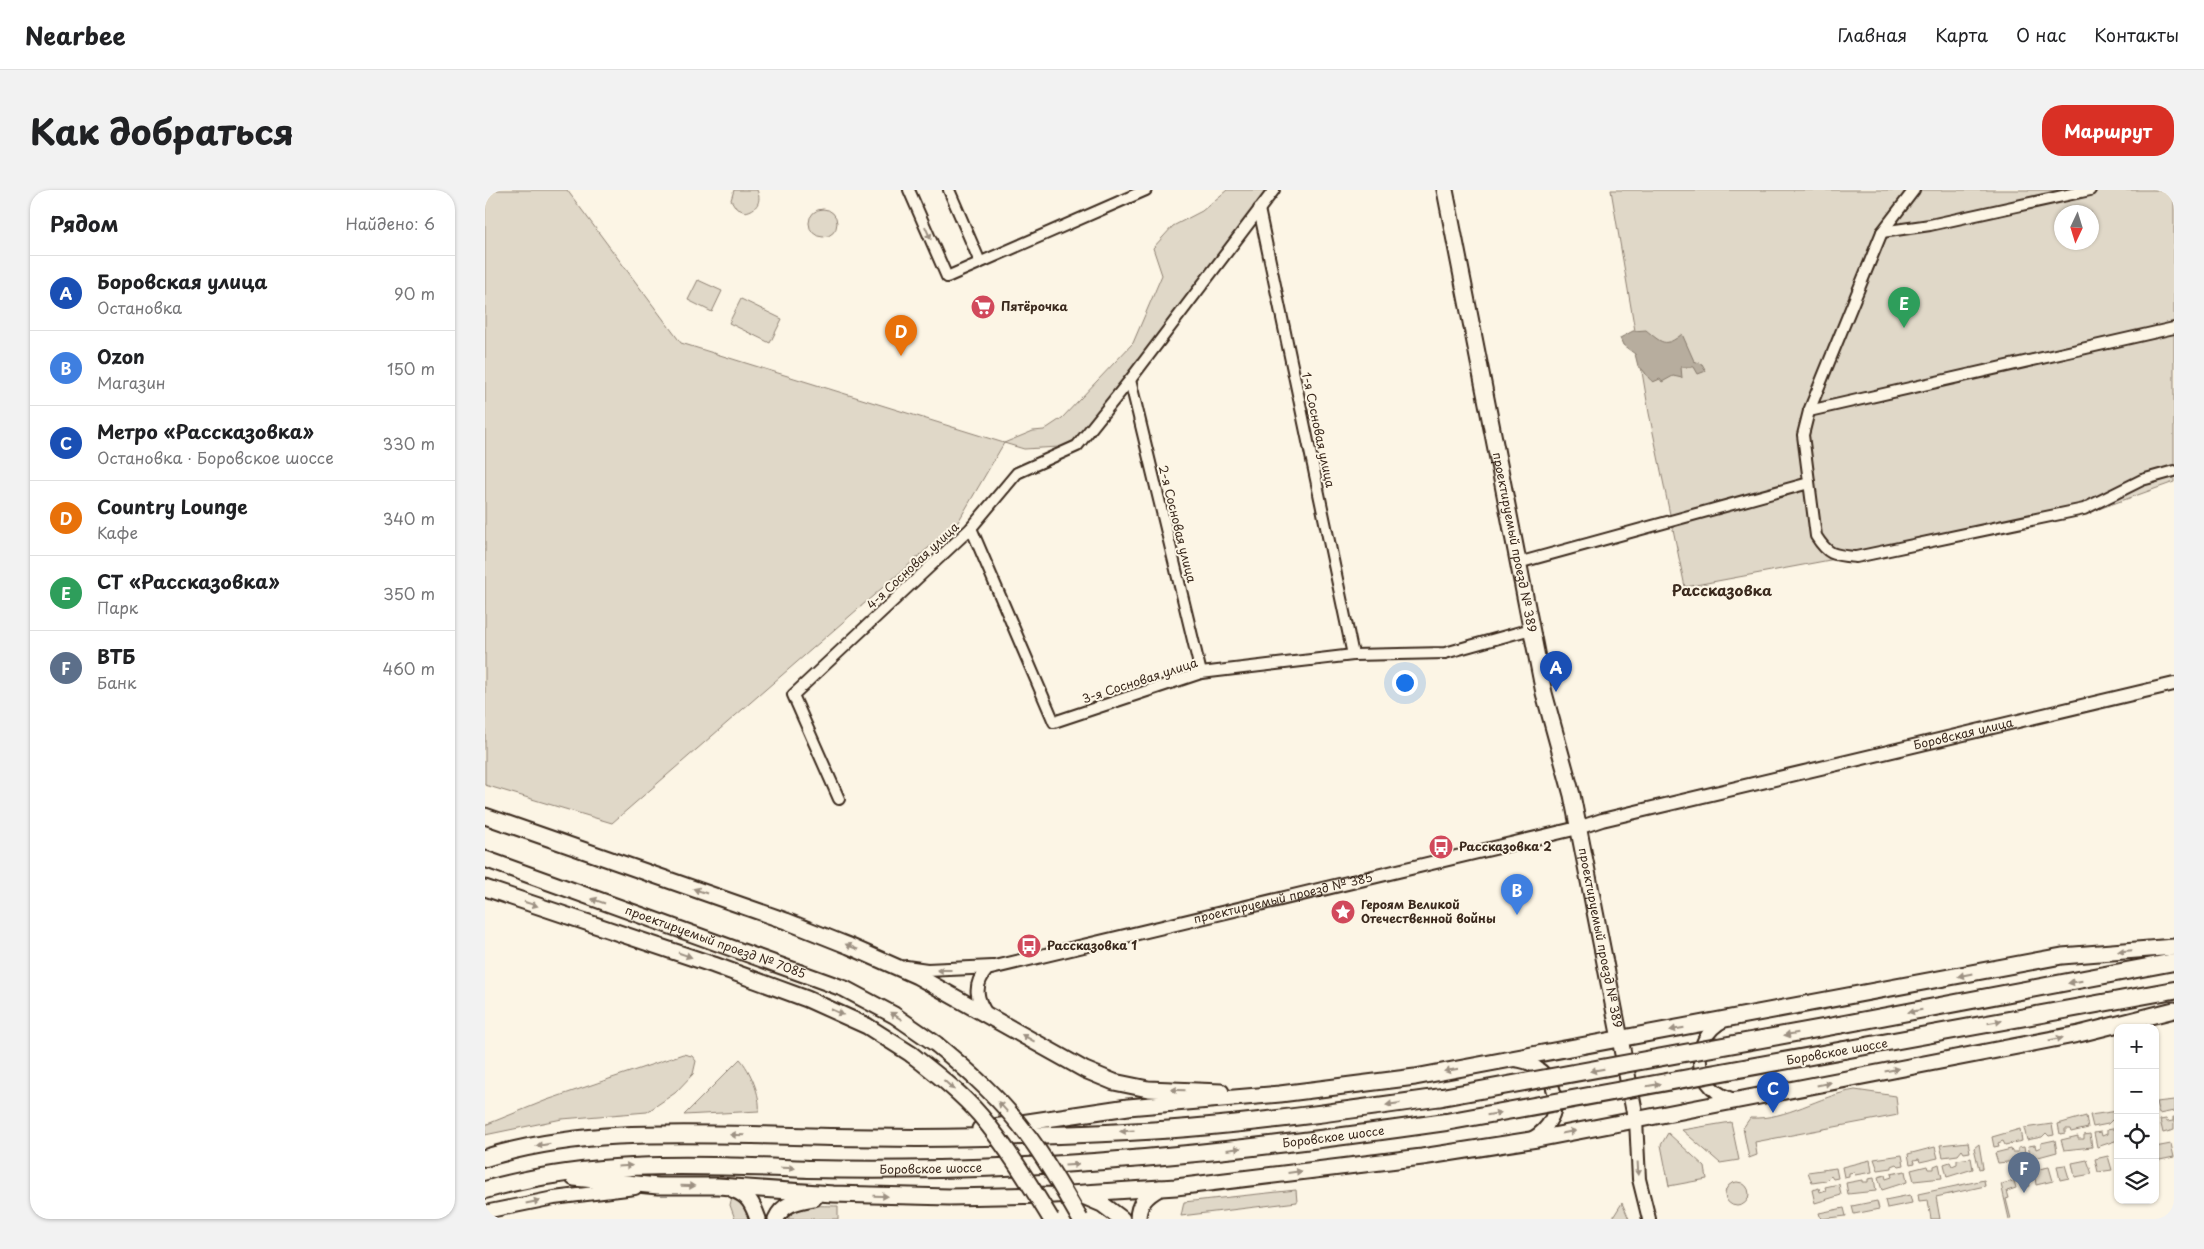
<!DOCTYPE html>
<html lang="ru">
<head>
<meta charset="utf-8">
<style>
	:root { --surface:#fff; --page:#f2f2f2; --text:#202124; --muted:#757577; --line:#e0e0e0; --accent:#d93025 }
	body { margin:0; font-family:"Playpen Sans",sans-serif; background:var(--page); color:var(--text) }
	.controls { position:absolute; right:15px; bottom:15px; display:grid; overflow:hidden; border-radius:10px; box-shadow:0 1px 4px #0004 }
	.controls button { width:45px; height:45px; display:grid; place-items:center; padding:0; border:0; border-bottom:1px solid var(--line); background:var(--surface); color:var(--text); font:25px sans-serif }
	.compass { position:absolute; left:1569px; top:15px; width:45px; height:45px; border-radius:50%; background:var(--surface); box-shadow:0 1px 4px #0004; rotate:184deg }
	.you { position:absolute; left:919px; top:492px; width:18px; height:18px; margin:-12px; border:4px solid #fff; border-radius:50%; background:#1a73e8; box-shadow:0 0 0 8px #1a73e833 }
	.badge { display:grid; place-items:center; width:32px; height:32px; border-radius:50%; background:var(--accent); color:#fff; font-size:16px; font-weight:700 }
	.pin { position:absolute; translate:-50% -41px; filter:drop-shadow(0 1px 2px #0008) }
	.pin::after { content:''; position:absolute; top:26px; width:18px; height:15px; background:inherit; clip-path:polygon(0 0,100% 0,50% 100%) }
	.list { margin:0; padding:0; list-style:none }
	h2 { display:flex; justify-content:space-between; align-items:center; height:65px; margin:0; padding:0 20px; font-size:21px }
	h2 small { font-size:16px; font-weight:400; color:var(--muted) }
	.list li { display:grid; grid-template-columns:32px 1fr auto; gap:15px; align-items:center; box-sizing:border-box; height:75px; padding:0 20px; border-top:1px solid var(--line) }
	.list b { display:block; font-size:19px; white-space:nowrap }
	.list p { margin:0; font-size:16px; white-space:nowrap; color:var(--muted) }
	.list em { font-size:16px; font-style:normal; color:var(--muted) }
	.icon { flex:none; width:28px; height:28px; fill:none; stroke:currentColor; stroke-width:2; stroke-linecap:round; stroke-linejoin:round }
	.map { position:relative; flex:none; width:1689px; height:1029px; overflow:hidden; border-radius:20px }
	header { display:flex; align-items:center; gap:30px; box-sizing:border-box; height:70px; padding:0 25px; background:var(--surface); border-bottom:1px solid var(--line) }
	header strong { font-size:24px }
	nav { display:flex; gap:28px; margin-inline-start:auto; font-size:18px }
	.intro { display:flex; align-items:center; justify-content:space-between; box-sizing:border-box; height:120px; padding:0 30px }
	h1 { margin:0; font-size:35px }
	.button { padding:12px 22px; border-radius:20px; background:var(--accent); color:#fff; font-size:18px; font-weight:700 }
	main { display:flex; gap:30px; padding:0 30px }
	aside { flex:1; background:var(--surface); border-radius:20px; box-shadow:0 1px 4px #0004 }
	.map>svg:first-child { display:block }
	.green { fill:#e0d8c8; stroke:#8e8173; fill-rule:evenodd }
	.water { fill:#b7ad9e; stroke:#85796b }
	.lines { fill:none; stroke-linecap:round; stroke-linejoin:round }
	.minor-casing { stroke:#3b2a1e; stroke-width:14 }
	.tertiary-casing { stroke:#3b2a1e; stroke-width:16 }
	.secondary-casing { stroke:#3b2a1e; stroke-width:19 }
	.primary-casing { stroke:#3b2a1e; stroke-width:20 }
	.minor { stroke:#fcf5e5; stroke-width:10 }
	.tertiary { stroke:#fcf5e5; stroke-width:12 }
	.secondary { stroke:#fcf5e5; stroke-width:15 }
	.primary { stroke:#fcf5e5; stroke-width:16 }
	.secondary-bridge-casing { stroke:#3b2a1e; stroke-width:19; stroke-linecap:butt }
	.primary-bridge-casing { stroke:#3b2a1e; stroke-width:20; stroke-linecap:butt }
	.secondary-bridge { stroke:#fcf5e5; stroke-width:15 }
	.primary-bridge { stroke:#fcf5e5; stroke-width:16 }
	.oneway { fill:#9c9082 }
	.labels { text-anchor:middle; stroke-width:4; stroke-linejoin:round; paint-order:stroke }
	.poi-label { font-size:12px; font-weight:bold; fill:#3b2a1e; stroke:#fcf5e5; text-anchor:start }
	.street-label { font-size:12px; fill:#3b2a1e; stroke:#fcf5e5 }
	.quarter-label { font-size:15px; font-weight:bold; fill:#3b2a1e; stroke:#fcf5e5 }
</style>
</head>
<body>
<header>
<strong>Nearbee</strong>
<nav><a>Главная</a><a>Карта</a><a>О нас</a><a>Контакты</a></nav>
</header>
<div class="intro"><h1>Как добраться</h1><a class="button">Маршрут</a></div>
<main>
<aside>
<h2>Рядом<small>Найдено: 6</small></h2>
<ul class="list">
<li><span class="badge" style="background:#1a4fb4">A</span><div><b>Боровская улица</b><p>Остановка</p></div><em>90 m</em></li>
<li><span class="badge" style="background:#3f7fe0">B</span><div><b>Ozon</b><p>Магазин</p></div><em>150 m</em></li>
<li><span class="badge" style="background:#1a4fb4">C</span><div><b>Метро «Рассказовка»</b><p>Остановка · Боровское шоссе</p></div><em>330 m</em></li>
<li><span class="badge" style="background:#e8710a">D</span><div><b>Country Lounge</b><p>Кафе</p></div><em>340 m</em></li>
<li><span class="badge" style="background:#2e9e5b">E</span><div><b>СТ «Рассказовка»</b><p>Парк</p></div><em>350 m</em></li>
<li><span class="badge" style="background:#5c6f8a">F</span><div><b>ВТБ</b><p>Банк</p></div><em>460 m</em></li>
</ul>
</aside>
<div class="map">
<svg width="1689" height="1029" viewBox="0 0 1689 1029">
	<rect width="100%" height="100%" fill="#fcf5e5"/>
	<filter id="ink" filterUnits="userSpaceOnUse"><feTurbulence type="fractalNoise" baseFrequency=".02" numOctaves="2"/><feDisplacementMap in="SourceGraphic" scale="10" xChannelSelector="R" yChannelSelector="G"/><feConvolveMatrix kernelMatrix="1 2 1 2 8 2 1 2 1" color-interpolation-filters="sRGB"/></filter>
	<g filter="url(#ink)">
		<g class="green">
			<path d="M0 0H82L196 153 519 253 548 241 559 240 577 228 648 153 677 85 668 58 688 36 717 21 742 0H784L592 256 539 259 519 253 473 332 127 633 0 595Z"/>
			<path d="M249 0H272C277 11 272 20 260 22L251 18 246 10Z"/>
			<path d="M1126 0H1689V292L1608 321 1200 397 1164 223ZM1576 22H1606V52H1576Z"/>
			<circle cx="338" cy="33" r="14"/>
			<path d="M213 90 237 101 227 122 203 110Z"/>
			<path d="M256 109 297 129 285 153 244 133Z"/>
			<path d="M198 864 207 866 211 871 208 884 190 903 162 922 77 929 0 945V935L62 910Z"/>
			<path d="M255 869C265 880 276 906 274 921L199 925Z"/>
			<path d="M1370 900 1411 906 1413 925 1270 952 1272 965 1264 968 1258 938 1265 928C1302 930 1333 906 1370 900Z"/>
			<path d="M1689 910V921L1674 924 1671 912Z"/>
			<path d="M1633 921V932L1630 933 1627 930 1623 934 1608 937 1605 925Z"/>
			<path d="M1601 926 1603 938 1586 942 1585 939H1580V943L1575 944 1573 934Z"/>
			<path d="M1688 927H1689V940L1678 943 1675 930 1681 929 1682 932 1688 931Z"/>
			<path d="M1246 932 1254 970 1235 973 1197 940Z"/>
			<path d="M1567 934 1569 945 1564 946 1561 943 1557 947 1542 950 1539 938Z"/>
			<path d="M1633 938V950L1612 957 1609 943 1616 942 1617 946 1622 944V940Z"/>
			<path d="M1535 939 1537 951 1520 955 1518 951 1513 953 1514 956 1509 957 1507 947Z"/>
			<path d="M1183 943 1220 977 1222 989 1184 996 1177 960 1176 955Z"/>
			<path d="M1605 944 1607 957 1579 960 1576 950 1593 946V949H1599V945Z"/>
			<path d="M1570 950 1572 962 1546 969 1543 956 1550 955 1551 959 1556 957V953Z"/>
			<path d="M1483 952 1485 962 1479 963 1477 960 1473 965 1458 967 1455 955Z"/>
			<path d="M1494 954 1498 978 1494 979 1489 958Z"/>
			<path d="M1686 954 1689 967 1670 971V957Z"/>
			<path d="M1450 957 1453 968 1435 972 1434 969 1429 970 1430 973 1425 974 1423 964Z"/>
			<path d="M1539 957 1541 970 1513 973 1510 963 1526 959 1527 962H1533V958Z"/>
			<path d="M1417 965 1419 975 1414 976 1412 974 1407 976V978L1393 980 1389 969Z"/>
			<path d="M1623 966 1627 980 1613 982 1610 969Z"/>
			<path d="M1486 968 1488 979 1462 987 1459 974 1465 972 1467 976 1472 974V970Z"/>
			<path d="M1385 970 1387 982 1370 985 1369 982 1364 983V986L1359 987 1357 977Z"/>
			<path d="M1602 970 1607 984 1590 987 1587 973Z"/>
			<path d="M1454 974 1457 988 1429 991 1426 980 1442 976 1443 979H1449V976Z"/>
			<path d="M1580 975 1584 988 1575 990 1572 976Z"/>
			<path d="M1564 977 1568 991 1551 995 1549 980Z"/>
			<path d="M1351 978 1353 988 1348 989 1346 986 1341 991 1327 993 1323 982Z"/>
			<path d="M1420 981 1422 992 1397 1000 1393 987 1400 985 1401 989 1407 987 1406 984Z"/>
			<path d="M1540 982 1545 996 1536 998 1533 984Z"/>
			<path d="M1389 988 1391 1001 1363 1004 1361 993 1377 990V992H1383V989Z"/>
			<path d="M1499 990 1500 996 1451 1007 1455 1029H1446L1443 1010 1434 1011 1433 1004Z"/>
			<path d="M1529 991 1531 998 1522 1001 1524 1008 1521 1009 1526 1029H1524L1516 994Z"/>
			<circle cx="1252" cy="1004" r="12"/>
			<path d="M1354 994 1356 1005 1330 1013 1327 1000 1334 998 1335 1002 1341 1000 1340 997Z"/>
			<path d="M811 1000 812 1012 696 1026 699 1012Z"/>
			<path d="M1425 1005 1427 1013 1402 1018 1400 1010Z"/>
			<path d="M247 1007 259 1015 264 1029H250L245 1015Z"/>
			<path d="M1392 1011 1394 1019 1369 1024 1367 1016Z"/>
			<path d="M1137 1013 1144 1029H1127Z"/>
			<path d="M353 1016V1029H303C312 1013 336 1016 353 1016Z"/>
			<path d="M1359 1018 1361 1026 1336 1029 1334 1023Z"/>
		</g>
		<path class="water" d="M1161 140C1177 153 1180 158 1197 144L1209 171 1217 174 1221 181 1213 184 1209 177H1196L1197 188 1188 186 1177 192 1175 189 1168 192C1161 187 1161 181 1153 176L1150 164 1138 155 1135 148 1148 141Z"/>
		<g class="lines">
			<defs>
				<g id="minor">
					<path d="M424 0 462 87 661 0"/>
					<path d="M464 0 495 72"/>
					<path d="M1429 0 1397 42 1324 221 1318 245 1331 346C1343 365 1348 365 1371 367L1599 319 1657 290 1689 281"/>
					<path d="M774 19 868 465"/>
					<path d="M1397 42 1445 35 1605 0"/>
					<path d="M645 190 716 483"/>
					<path d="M1324 221 1689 138"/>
					<path d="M486 338 569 532 716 483 868 465 960 463 1046 439"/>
					<path d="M1033 373 1324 293"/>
					<path d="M354 609 308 505 486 338 532 283 592 256 645 190 789 0"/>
				</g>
				<g id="tertiary">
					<path d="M421 777 442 780 508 777"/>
					<path id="s1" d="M502 825C491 809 488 795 502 779L1093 638 1117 630 1689 494"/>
					<path d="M1240 830C1201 850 1209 903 1252 910"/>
					<path d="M1029 870C1074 874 1086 927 1046 949"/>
					<path d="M1151 930 1154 989 1164 1029"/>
					<path d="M0 1022 69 1008 150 998"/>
				</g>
				<g id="secondary">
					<path id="s2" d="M960 0 1059 503 1087 605 1151 930"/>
					<path d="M0 626 301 731 364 756 432 786 600 880 629 892 663 899 736 902"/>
					<path id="s3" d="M0 669 360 799 409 825 451 854"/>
					<path d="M0 698 229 775 322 809 382 836 426 864"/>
					<path d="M495 939 643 917 795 904 930 887 1577 766 1689 757"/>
					<path d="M89 988 173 996H233L348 1004 464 1007 569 1005 691 997 937 967 1052 949 1594 844 1689 820"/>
					<path d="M249 1000C264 1005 268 1015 273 1029"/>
					<path d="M596 1005 617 1014 637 1029"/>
					<path d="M291 1029C298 1013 313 1011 329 1008"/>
					<path d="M653 1029C653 1013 662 1005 675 998"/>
				</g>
				<g id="primary">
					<path d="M1354 835 1689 772"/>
					<path d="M1359 860 1689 800"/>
					<path d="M0 968C87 941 178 943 268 945 323 947 378 948 432 948 522 947 613 945 703 938 788 931 872 919 957 907"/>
					<path id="s4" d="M0 1000C106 969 214 975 323 979 366 980 410 980 454 979 624 976 793 956 961 932"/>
				</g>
			</defs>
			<use href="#minor" class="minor-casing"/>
			<use href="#tertiary" class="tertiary-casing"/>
			<use href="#secondary" class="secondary-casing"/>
			<use href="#primary" class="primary-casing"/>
			<use href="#minor" class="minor"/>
			<use href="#tertiary" class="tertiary"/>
			<use href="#secondary" class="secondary"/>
			<use href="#primary" class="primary"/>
			<defs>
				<g id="secondary-bridge">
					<path d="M451 854C485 882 518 911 544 947 563 973 579 1001 595 1029"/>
					<path d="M426 864C450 883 475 902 495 925 522 957 544 993 566 1029"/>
				</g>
				<g id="primary-bridge">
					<path d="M957 907 1354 835"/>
					<path d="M961 932 1359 860"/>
				</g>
			</defs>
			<use href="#secondary-bridge" class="secondary-bridge-casing"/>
			<use href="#primary-bridge" class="primary-bridge-casing"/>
			<use href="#secondary-bridge" class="secondary-bridge"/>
			<use href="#primary-bridge" class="primary-bridge"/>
		</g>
		<defs><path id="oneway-solid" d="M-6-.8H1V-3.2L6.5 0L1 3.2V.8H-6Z" transform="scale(1.25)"/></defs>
		<g class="oneway">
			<use href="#oneway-solid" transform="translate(443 43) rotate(66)"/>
			<use href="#oneway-solid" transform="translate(215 701) rotate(-161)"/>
			<use href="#oneway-solid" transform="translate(113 711) rotate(-161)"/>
			<use href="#oneway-solid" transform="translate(46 714) rotate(18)"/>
			<use href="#oneway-solid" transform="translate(367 757) rotate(-157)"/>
			<use href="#oneway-solid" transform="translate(1640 761) rotate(175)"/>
			<use href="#oneway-solid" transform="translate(200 765) rotate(19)"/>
			<use href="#oneway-solid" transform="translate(459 780) rotate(-180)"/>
			<use href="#oneway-solid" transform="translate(1480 785) rotate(169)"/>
			<use href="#oneway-solid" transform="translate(1590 792) rotate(170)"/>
			<use href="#oneway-solid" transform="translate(1430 821) rotate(170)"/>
			<use href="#oneway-solid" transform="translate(352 822) rotate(24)"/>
			<use href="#oneway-solid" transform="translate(411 826) rotate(-148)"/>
			<use href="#oneway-solid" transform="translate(1510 832) rotate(-10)"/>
			<use href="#oneway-solid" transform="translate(1192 839) rotate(170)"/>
			<use href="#oneway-solid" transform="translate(1306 844) rotate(170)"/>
			<use href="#oneway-solid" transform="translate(543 848) rotate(-151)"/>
			<use href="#oneway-solid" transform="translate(1571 849) rotate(-11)"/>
			<use href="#oneway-solid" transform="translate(966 880) rotate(170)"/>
			<use href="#oneway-solid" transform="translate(1112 880) rotate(170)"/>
			<use href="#oneway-solid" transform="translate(1407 880) rotate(-11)"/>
			<use href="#oneway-solid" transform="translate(1339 894) rotate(-12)"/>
			<use href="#oneway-solid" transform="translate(464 895) rotate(42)"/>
			<use href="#oneway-solid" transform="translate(1169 895) rotate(-10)"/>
			<use href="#oneway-solid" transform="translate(693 900) rotate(-178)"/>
			<use href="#oneway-solid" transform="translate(908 914) rotate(172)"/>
			<use href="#oneway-solid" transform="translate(518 917) rotate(-132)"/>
			<use href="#oneway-solid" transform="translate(1009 924) rotate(-10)"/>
			<use href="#oneway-solid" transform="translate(642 941) rotate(177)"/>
			<use href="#oneway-solid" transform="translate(1084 942) rotate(-11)"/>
			<use href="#oneway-solid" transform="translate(252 945) rotate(-178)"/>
			<use href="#oneway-solid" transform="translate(58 955) rotate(171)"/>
			<use href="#oneway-solid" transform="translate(749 959) rotate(-7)"/>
			<use href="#oneway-solid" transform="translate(587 975) rotate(-4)"/>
			<use href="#oneway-solid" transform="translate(140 976) rotate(-4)"/>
			<use href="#oneway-solid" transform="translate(303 978) rotate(2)"/>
			<use href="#oneway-solid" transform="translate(1153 979) rotate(87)"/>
			<use href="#oneway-solid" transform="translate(810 982) rotate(-7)"/>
			<use href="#oneway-solid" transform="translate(203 996) rotate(1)"/>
			<use href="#oneway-solid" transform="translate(396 1006) rotate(1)"/>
			<use href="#oneway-solid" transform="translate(48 1012) rotate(-12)"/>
		</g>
	</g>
	<defs>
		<symbol id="supermarket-disc" viewBox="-11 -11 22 22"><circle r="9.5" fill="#d1495b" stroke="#fcf5e5"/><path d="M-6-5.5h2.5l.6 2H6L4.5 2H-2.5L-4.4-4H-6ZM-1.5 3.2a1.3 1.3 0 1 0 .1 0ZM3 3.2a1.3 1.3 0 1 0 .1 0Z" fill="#fff"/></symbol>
		<symbol id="bus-disc" viewBox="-11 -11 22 22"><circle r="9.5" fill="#d1495b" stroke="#fcf5e5"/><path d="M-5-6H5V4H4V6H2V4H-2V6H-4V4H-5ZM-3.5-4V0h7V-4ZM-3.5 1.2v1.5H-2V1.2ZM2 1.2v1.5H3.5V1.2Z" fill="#fff"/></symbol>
		<symbol id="sight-disc" viewBox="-11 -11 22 22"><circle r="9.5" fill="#d1495b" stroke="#fcf5e5"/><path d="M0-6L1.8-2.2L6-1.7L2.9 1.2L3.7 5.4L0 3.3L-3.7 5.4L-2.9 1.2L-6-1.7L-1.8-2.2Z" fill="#fff"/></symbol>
	</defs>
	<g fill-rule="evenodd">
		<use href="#supermarket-disc" x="484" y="103" width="28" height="28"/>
		<use href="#bus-disc" x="942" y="643" width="28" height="28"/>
		<use href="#sight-disc" x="844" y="708" width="28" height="28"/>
		<use href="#bus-disc" x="530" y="742" width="28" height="28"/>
	</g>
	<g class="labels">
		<g class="poi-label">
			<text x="516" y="121">Пятёрочка</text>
			<text x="974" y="661">Рассказовка 2</text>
			<text x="876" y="719">Героям Великой<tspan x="876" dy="14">Отечественной войны</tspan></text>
			<text x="562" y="760">Рассказовка 1</text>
		</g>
		<g class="street-label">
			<text transform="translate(833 240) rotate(78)" y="4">1-я Сосновая улица</text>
			<text transform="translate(692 334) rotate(76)" y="4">2-я Сосновая улица</text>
			<text dy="4" stroke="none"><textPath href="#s2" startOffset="359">проектируемый проезд № 389</textPath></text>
			<text transform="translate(428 376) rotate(-43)" y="4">4-я Сосновая улица</text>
			<text transform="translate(655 491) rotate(-18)" y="4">3-я Сосновая улица</text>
			<text dy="4" stroke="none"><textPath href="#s1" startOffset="1055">Боровская улица</textPath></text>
			<text dy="4" stroke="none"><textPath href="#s1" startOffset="355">проектируемый проезд № 385</textPath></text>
			<text dy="4" stroke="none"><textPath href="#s2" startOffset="764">проектируемый проезд № 389</textPath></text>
			<text dy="4" stroke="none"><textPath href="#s3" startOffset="245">проектируемый проезд № 7085</textPath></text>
			<text transform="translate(1352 862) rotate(-10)" y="4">Боровское шоссе</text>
			<text dy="4" stroke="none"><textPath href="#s4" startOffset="852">Боровское шоссе</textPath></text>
			<text dy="4" stroke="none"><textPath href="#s4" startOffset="448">Боровское шоссе</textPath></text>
		</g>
		<g class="quarter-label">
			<text x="1237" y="406">Рассказовка</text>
		</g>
	</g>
</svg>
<div class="controls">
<button>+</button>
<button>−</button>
<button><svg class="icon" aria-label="locate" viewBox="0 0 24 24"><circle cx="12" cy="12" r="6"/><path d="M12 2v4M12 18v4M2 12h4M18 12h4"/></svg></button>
<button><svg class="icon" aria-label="layers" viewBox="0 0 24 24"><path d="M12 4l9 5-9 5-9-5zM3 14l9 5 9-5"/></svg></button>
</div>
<svg class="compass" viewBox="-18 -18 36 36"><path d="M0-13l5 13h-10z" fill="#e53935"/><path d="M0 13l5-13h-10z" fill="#757577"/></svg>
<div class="you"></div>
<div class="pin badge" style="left:1071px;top:502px;background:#1a4fb4">A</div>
<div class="pin badge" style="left:1032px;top:725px;background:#3f7fe0">B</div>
<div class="pin badge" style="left:1288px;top:923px;background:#1a4fb4">C</div>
<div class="pin badge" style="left:416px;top:166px;background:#e8710a">D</div>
<div class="pin badge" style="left:1419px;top:138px;background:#2e9e5b">E</div>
<div class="pin badge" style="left:1539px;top:1003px;background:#5c6f8a">F</div>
</div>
</main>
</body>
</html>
